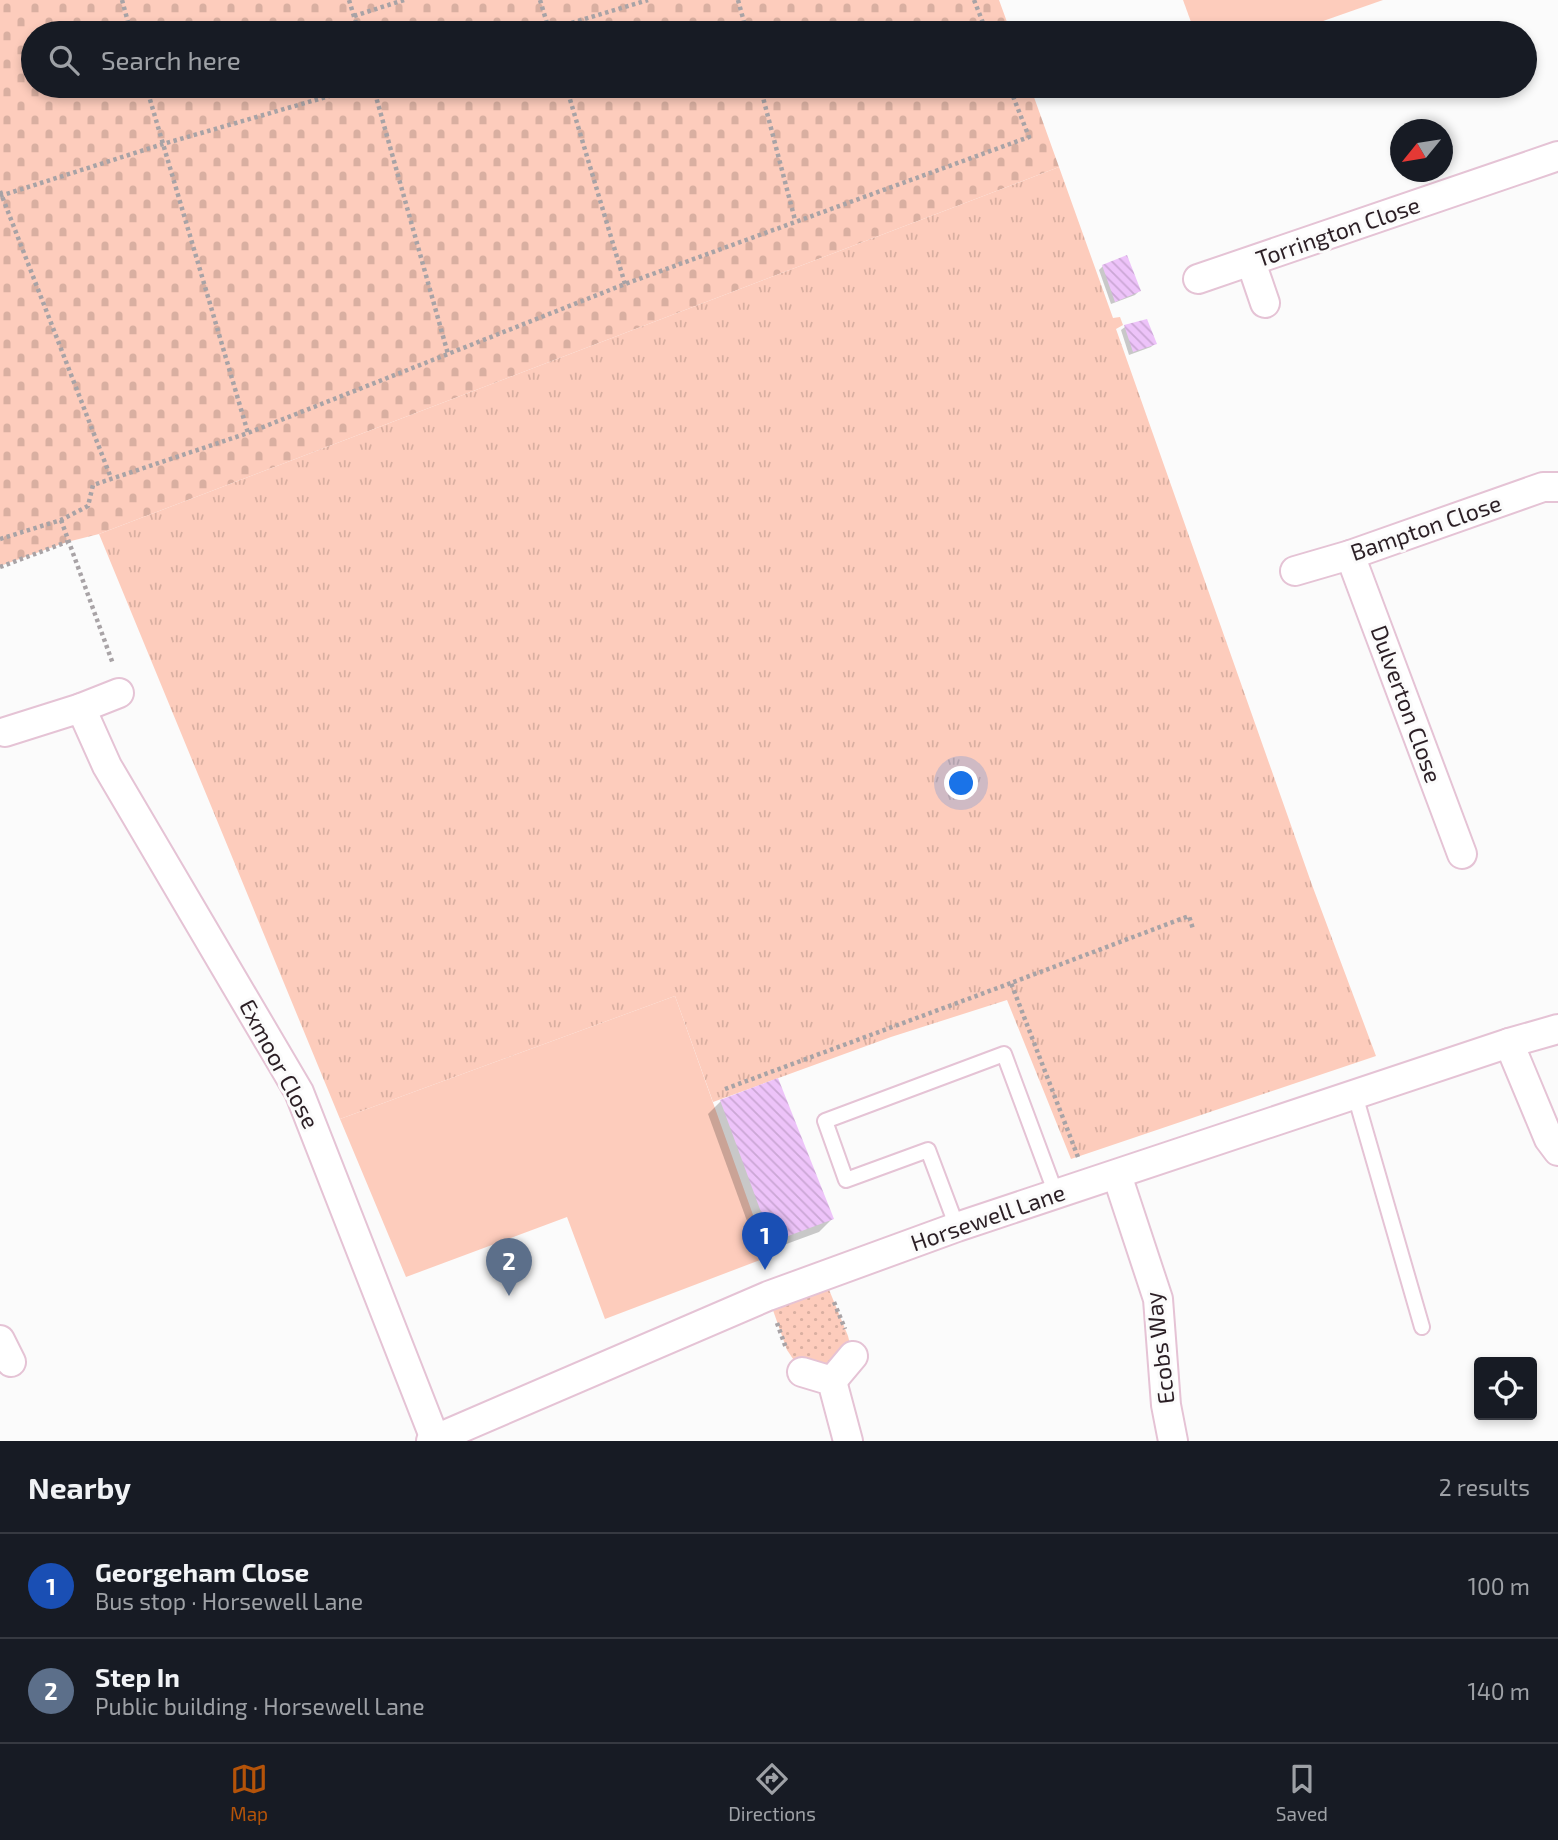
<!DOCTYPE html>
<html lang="en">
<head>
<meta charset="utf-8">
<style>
	:root { --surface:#171b24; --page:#20242c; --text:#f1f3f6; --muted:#9ea1a6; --line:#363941; --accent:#b45309 }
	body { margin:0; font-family:"Exo 2",sans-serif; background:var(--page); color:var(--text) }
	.controls { position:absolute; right:21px; bottom:21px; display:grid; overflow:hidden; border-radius:7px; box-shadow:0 4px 10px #0003 }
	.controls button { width:63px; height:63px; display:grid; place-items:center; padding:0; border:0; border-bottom:2px solid var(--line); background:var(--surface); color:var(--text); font:35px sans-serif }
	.compass { position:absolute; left:1390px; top:119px; width:63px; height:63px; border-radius:50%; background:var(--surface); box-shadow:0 4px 10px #0003; rotate:240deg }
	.you { position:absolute; left:962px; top:784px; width:24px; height:24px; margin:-18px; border:5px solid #fff; border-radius:50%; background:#1a73e8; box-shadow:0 0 0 10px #1a73e833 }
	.badge { display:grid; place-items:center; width:46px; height:46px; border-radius:50%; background:var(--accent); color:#fff; font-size:23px; font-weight:700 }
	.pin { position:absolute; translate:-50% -58px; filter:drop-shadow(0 2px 4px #0008) }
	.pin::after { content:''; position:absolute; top:37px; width:24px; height:21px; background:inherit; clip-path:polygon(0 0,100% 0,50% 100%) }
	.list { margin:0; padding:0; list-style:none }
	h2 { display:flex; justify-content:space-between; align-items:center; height:91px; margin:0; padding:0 28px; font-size:30px }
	h2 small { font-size:23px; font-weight:400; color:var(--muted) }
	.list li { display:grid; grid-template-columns:46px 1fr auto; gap:21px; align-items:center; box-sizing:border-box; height:105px; padding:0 28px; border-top:2px solid var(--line) }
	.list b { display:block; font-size:26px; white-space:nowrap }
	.list p { margin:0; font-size:23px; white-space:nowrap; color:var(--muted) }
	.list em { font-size:23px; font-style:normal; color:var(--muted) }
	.icon { flex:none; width:38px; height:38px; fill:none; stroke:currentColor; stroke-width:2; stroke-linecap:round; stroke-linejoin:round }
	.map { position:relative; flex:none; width:1558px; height:1441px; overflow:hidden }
	.search { position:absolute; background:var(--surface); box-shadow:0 4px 10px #0003; left:21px; right:21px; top:21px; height:77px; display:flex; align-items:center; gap:18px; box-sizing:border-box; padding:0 24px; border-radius:38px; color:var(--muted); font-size:26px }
	.sheet { height:301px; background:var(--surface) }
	nav { display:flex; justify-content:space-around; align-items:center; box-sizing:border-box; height:98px; border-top:2px solid var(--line); background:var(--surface); font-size:19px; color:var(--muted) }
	nav a { display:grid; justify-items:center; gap:4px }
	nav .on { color:var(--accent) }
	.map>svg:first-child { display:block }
	.grass { fill:url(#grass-dots) }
	.cemetery { fill:url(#cemetery-stones) }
	.park { fill:url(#park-tufts) }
	.garden { fill:#fdccbc }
	.shadow { fill:#0003 }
	.building { fill:url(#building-back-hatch) }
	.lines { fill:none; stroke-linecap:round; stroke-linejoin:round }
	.service-casing { stroke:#e5c3d5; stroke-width:18 }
	.minor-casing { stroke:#e5c3d5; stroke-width:32 }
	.path { stroke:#a8a3a6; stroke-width:4.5; stroke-dasharray:3.5 3.5; stroke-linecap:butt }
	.service { stroke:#fff; stroke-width:14 }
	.minor { stroke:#fff; stroke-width:28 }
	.labels { text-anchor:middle; stroke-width:6; stroke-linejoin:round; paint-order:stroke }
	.street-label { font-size:23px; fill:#2b1f25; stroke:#fbfbfb }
</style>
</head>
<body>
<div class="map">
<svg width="1558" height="1441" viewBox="0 0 1558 1441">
	<defs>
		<pattern id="grass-dots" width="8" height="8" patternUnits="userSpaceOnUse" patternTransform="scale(1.75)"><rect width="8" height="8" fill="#fdccbc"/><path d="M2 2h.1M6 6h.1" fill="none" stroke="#d9afa1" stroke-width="1.8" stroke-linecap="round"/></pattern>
		<pattern id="cemetery-stones" width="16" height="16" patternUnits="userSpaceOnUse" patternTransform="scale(1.75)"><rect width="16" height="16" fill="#fdccbc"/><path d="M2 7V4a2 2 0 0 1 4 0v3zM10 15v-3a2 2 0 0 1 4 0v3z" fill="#d9afa1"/></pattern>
		<pattern id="park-tufts" width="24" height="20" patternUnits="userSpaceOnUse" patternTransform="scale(1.75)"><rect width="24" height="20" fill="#fdccbc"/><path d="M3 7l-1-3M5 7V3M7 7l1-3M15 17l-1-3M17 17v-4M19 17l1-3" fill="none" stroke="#d9afa1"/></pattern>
		<pattern id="building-back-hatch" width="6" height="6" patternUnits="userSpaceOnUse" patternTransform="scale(1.75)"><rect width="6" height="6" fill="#edc3f9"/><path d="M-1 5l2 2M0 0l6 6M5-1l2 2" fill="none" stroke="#cba7d5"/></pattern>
	</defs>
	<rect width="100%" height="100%" fill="#fbfbfb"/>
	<path class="grass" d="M823 1275 848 1336 853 1356 832 1381 802 1372 787 1350 768 1296Z"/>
	<path class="cemetery" d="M0 0H999L1011 33H33V86H1030L1059 167 99 534 67 542 0 566Z"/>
	<path class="park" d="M1059 167 1113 318 1120 317 1123 325 1116 329 1312 885 1376 1056 1071 1159 1007 1000 891 1037 713 1102 675 996 340 1119 99 534Z"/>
	<g class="garden">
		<path d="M1183 0H1383L1289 33H1195Z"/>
		<path d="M675 996 768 1257 605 1319 567 1217 406 1277 340 1119Z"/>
	</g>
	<g class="shadow">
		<path d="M1103 266 1139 291 1135 295 1111 304 1099 270Z"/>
		<path d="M1125 327 1155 343 1151 347 1129 355 1121 330Z"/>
		<path d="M721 1101 832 1219 819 1232 759 1254 708 1114Z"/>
	</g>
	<g class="building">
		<path d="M1127 255 1141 291 1115 302 1102 265Z"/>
		<path d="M1147 319 1157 344 1133 352 1124 325Z"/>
		<path d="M778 1078 834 1219 772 1242 720 1100Z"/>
	</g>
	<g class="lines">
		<defs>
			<g id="service">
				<path d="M1355 1095 1422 1327"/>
				<path d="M957 1227 928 1150 846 1180 825 1121 1004 1054 1056 1194"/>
			</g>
			<g id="minor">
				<path d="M1251 262 1265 303"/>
				<path d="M1198 279 1558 156"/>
				<path d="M1350 555 1462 854"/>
				<path d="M1295 571 1350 555 1543 487H1558"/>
				<path d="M81 708 119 693"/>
				<path d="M5 732 81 708 107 766 299 1092 435 1439"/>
				<path d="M1509 1043 1549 1139 1558 1151"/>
				<path d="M1117 1175 1158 1299 1166 1405 1173 1441"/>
				<path d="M0 1340 11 1362"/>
				<path d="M802 1372 832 1381 848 1441"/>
				<path d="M832 1381 853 1356"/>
				<path d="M431 1441 768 1296 957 1227 1509 1043 1558 1029"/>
			</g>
		</defs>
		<use href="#service" class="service-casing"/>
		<use href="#minor" class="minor-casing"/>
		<g class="path">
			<path d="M122 0 131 33"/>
			<path d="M349 0 359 33"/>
			<path d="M540 0 550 33"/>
			<path d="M738 0 747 33"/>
			<path d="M974 0 987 33"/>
			<path d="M354 16 404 0"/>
			<path d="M538 33 648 0"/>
			<path d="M146 86 248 433"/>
			<path d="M373 86 448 354"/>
			<path d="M566 86 625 284"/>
			<path d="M760 86 795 220"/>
			<path d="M0 191 111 478"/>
			<path d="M0 196 163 144 364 86"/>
			<path d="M61 520 113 664"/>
			<path d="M0 539 61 520 88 506 93 485 248 433 625 284 1029 137 1009 86"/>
			<path d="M0 567 67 542"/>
			<path d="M725 1089 1011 983"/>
			<path d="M1078 1157 1011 983 1189 916 1193 929"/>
			<path d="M834 1302 845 1329"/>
			<path d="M777 1323 786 1348"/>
		</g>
		<use href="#service" class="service"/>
		<use href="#minor" class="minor"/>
	</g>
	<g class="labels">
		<g class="street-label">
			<text transform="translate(1338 232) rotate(-19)" y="8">Torrington Close</text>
			<text transform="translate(1426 528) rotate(-19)" y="8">Bampton Close</text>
			<text transform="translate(1406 704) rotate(70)" y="8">Dulverton Close</text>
			<text transform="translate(279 1064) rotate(62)" y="8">Exmoor Close</text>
			<text transform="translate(988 1218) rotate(-19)" y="8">Horsewell Lane</text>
			<text transform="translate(1160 1348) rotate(-97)" y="8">Ecobs Way</text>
		</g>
	</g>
</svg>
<div class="controls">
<button><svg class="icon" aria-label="locate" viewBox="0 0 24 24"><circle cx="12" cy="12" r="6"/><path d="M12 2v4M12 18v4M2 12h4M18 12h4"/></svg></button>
</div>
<svg class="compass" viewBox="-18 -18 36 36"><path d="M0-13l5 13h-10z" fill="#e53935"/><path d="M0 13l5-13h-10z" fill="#9ea1a6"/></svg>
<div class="you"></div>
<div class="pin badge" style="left:765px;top:1270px;background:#1a4fb4">1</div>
<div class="pin badge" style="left:509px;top:1296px;background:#5c6f8a">2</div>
<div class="search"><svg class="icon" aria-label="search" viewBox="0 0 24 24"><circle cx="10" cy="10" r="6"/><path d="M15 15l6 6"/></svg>Search here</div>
</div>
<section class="sheet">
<h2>Nearby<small>2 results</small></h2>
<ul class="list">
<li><span class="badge" style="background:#1a4fb4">1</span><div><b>Georgeham Close</b><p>Bus stop · Horsewell Lane</p></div><em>100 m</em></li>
<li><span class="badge" style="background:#5c6f8a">2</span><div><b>Step In</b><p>Public building · Horsewell Lane</p></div><em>140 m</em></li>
</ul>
</section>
<nav>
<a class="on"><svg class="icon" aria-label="map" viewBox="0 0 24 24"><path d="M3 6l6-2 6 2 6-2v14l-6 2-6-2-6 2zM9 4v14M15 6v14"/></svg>Map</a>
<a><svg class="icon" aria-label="directions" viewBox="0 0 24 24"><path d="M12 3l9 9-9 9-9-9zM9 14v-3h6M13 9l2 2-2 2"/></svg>Directions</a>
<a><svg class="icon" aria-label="saved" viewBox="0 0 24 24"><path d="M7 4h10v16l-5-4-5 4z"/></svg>Saved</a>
</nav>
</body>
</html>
